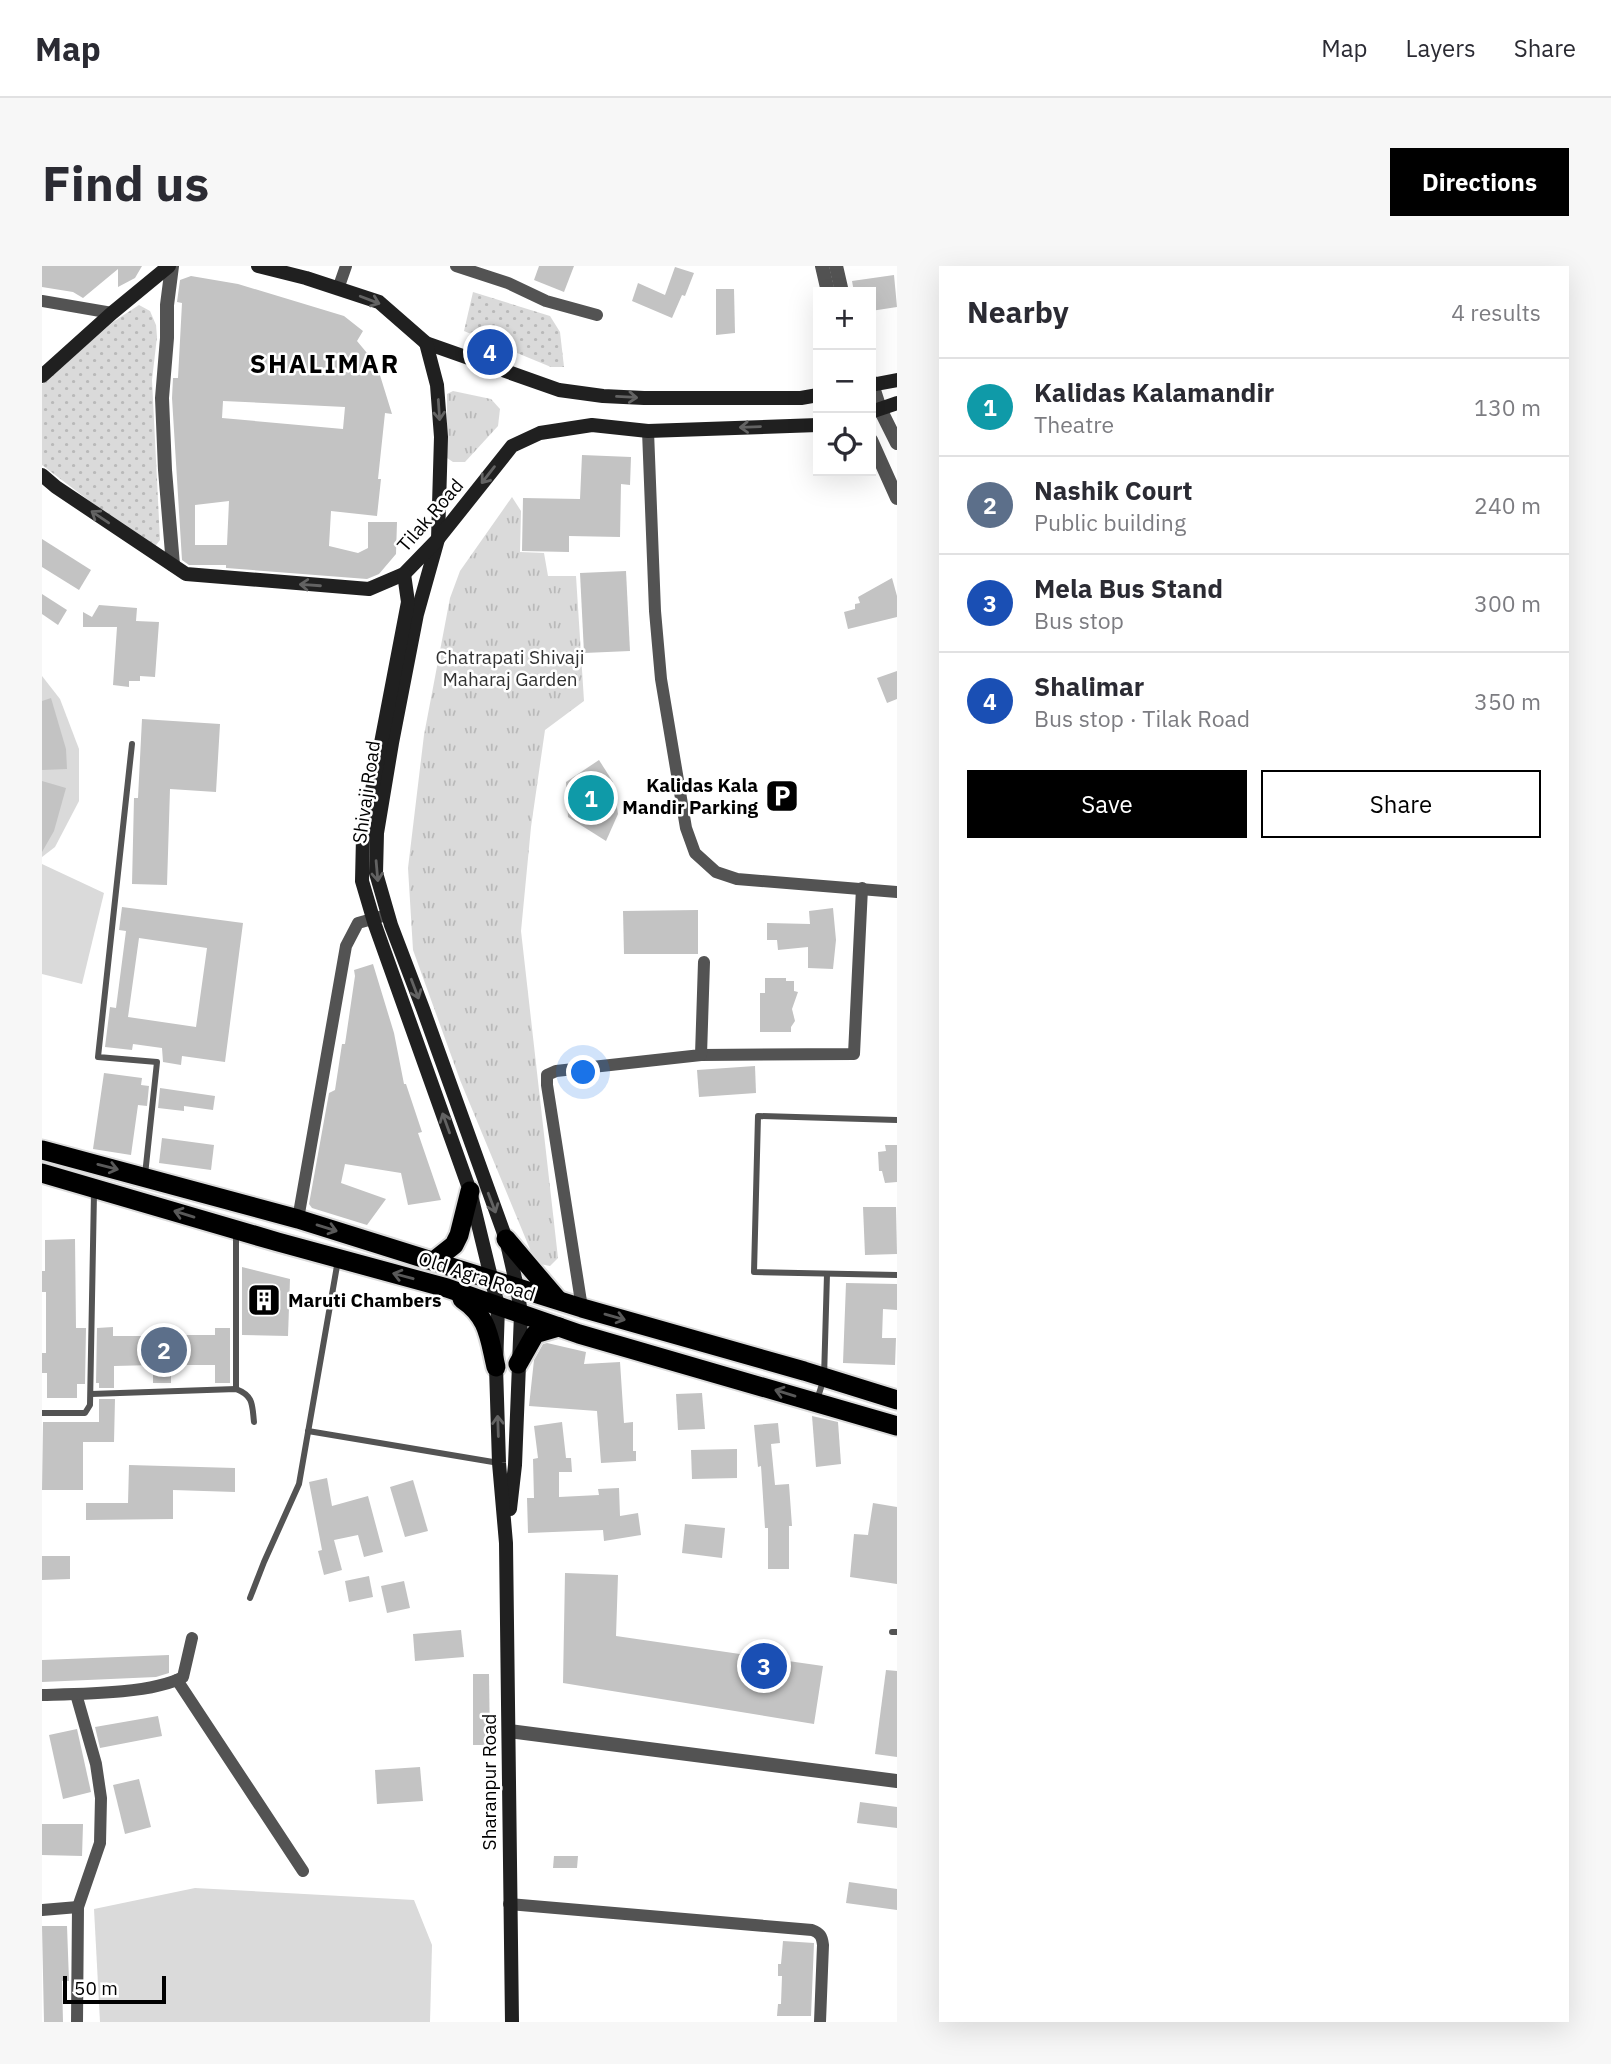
<!DOCTYPE html>
<html lang="en">
<head>
<meta charset="utf-8">
<style>
	:root { --surface:#fff; --page:#f7f7f7; --text:#2b2b33; --muted:#7c7c81; --line:#e1e1e2; --accent:#000 }
	body { margin:0; font-family:"IBM Plex Sans",sans-serif; background:var(--page); color:var(--text) }
	.controls { position:absolute; right:21px; top:21px; display:grid; overflow:hidden; border-radius:0px; box-shadow:0 7px 28px #0002 }
	.controls button { width:63px; height:63px; display:grid; place-items:center; padding:0; border:0; border-bottom:2px solid var(--line); background:var(--surface); color:var(--text); font:35px sans-serif }
	.scale { position:absolute; left:21px; bottom:18px; width:103px; box-sizing:border-box; padding-left:7px; border:4px solid #000; border-top:0; font-size:19px; line-height:24px; white-space:nowrap; color:#000; -webkit-text-stroke:5px #fff; paint-order:stroke }
	.you { position:absolute; left:542px; top:807px; width:24px; height:24px; margin:-18px; border:5px solid #fff; border-radius:50%; background:#1a73e8; box-shadow:0 0 0 10px #1a73e833 }
	.badge { display:grid; place-items:center; width:46px; height:46px; border-radius:50%; background:var(--accent); color:#fff; font-size:23px; font-weight:700 }
	.pin { position:absolute; translate:-50% -50%; border:4px solid #fff; box-shadow:0 2px 7px #0006 }
	.list { margin:0; padding:0; list-style:none }
	h2 { display:flex; justify-content:space-between; align-items:center; height:91px; margin:0; padding:0 28px; font-size:30px }
	h2 small { font-size:23px; font-weight:400; color:var(--muted) }
	.list li { display:grid; grid-template-columns:46px 1fr auto; gap:21px; align-items:center; box-sizing:border-box; height:98px; padding:0 28px; border-top:2px solid var(--line) }
	.list b { display:block; font-size:26px; white-space:nowrap }
	.list p { margin:0; font-size:23px; white-space:nowrap; color:var(--muted) }
	.list em { font-size:23px; font-style:normal; color:var(--muted) }
	.actions { display:flex; gap:14px; padding:21px 28px }
	.actions a { flex:1; padding:16px 0; border:2px solid var(--accent); border-radius:0px; text-align:center; font-size:24px; color:var(--accent) }
	.actions .main { background:var(--accent); color:#fff }
	.icon { flex:none; width:38px; height:38px; fill:none; stroke:currentColor; stroke-width:2; stroke-linecap:round; stroke-linejoin:round }
	.map { position:relative; flex:none; width:855px; height:1756px; overflow:hidden; border-radius:0px }
	header { display:flex; align-items:center; gap:42px; box-sizing:border-box; height:98px; padding:0 35px; background:var(--surface); border-bottom:2px solid var(--line) }
	header strong { font-size:33px }
	nav { display:flex; gap:38px; margin-inline-start:auto; font-size:24px }
	.intro { display:flex; align-items:center; justify-content:space-between; box-sizing:border-box; height:168px; padding:0 42px }
	h1 { margin:0; font-size:49px }
	.button { padding:18px 32px; border-radius:0px; background:var(--accent); color:#fff; font-size:24px; font-weight:700 }
	main { display:flex; gap:42px; padding:0 42px }
	aside { flex:1; background:var(--surface); border-radius:0px; box-shadow:0 7px 28px #0002 }
	.map>svg:first-child { display:block }
	.grass { fill:url(#grass-dots) }
	.park { fill:url(#park-tufts) }
	.pitch { fill:#dadada }
	.building { fill:#c3c3c3; fill-rule:evenodd }
	.lines { fill:none; stroke-linecap:round; stroke-linejoin:round }
	.trunk-casing { stroke:#dbdbdb; stroke-width:23 }
	.service { stroke:#535353; stroke-width:6 }
	.minor { stroke:#535353; stroke-width:12 }
	.tertiary { stroke:#535353; stroke-width:14 }
	.secondary { stroke:#202020; stroke-width:14 }
	.trunk { stroke:#000; stroke-width:19 }
	.oneway { stroke:#636363 }
	.oneway2 { stroke:#595959 }
	.labels { text-anchor:middle; stroke-width:5; stroke-linejoin:round; paint-order:stroke }
	.street-label { font-size:19px; fill:#000; stroke:#fff }
	.park-label { font-size:19px; fill:#313131; stroke:#fff }
	.poi-label { font-size:19px; font-weight:bold; fill:#000; stroke:#fff; text-anchor:end }
	.district-label { font-size:26px; font-weight:bold; letter-spacing:2px; fill:#000; stroke:#fff }
</style>
</head>
<body>
<header>
<strong>Map</strong>
<nav><a>Map</a><a>Layers</a><a>Share</a></nav>
</header>
<div class="intro"><h1>Find us</h1><a class="button">Directions</a></div>
<main>
<div class="map">
<svg width="855" height="1756" viewBox="0 0 855 1756">
	<defs>
		<pattern id="grass-dots" width="8" height="8" patternUnits="userSpaceOnUse" patternTransform="scale(1.75)"><rect width="8" height="8" fill="#dadada"/><path d="M2 2h.1M6 6h.1" fill="none" stroke="#b9b9b9" stroke-width="1.8" stroke-linecap="round"/></pattern>
		<pattern id="park-tufts" width="24" height="20" patternUnits="userSpaceOnUse" patternTransform="scale(1.75)"><rect width="24" height="20" fill="#dadada"/><path d="M3 7l-1-3M5 7V3M7 7l1-3M15 17l-1-3M17 17v-4M19 17l1-3" fill="none" stroke="#b9b9b9"/></pattern>
	</defs>
	<rect width="100%" height="100%" fill="#fff"/>
	<g class="grass">
		<path d="M431 26 508 50 518 66 522 101H509L422 65Z"/>
		<path d="M97 39 108 45 114 59 115 71 110 114 118 274 111 283 0 199V118L71 56Z"/>
	</g>
	<g class="park">
		<path d="M411 125 449 133 458 143 456 160 423 196H411L405 192V128Z"/>
		<path d="M470 231 479 245 478 286 502 287 506 310H534L542 435 503 464 489 561 479 665 516 992 508 1000 498 998 490 988 418 814 371 684 366 602 382 469 408 332 418 305Z"/>
	</g>
	<g class="pitch">
		<path d="M0 410 18 433 37 483V535L13 581 0 591Z"/>
		<path d="M0 598 62 627 40 718 0 708Z"/>
		<path d="M153 1622 372 1634 390 1679 388 1756H58L52 1643Z"/>
	</g>
	<g class="building">
		<path d="M0 0H100L93 12 76 21V3L41 32 31 26 0 21Z"/>
		<path d="M497 0H532L522 26 492 14Z"/>
		<path d="M633 1 652 7 643 30 640 29 630 52 590 35 596 17 623 29Z"/>
		<path d="M852 9 855 41 829 45V26H812L810 15Z"/>
		<path d="M149 10 196 18 302 50 321 65 315 75 330 93 337 106 350 148 343 147 336 213H339L335 250 289 245 287 280 316 287 326 282V256H355L354 288 337 308 325 313 184 302V299H147L140 294 130 132 131 112H136L140 37 135 36 138 14ZM181 135 303 141 301 163 180 152ZM187 235 185 279H153V239Z"/>
		<path d="M674 23H692L693 67 674 69Z"/>
		<path d="M540 189 589 191 588 219 579 218 578 271 527 270V286L480 285 481 232 538 233Z"/>
		<path d="M0 273 49 304 37 324 0 301Z"/>
		<path d="M584 305 588 385 542 387 538 307Z"/>
		<path d="M850 312 855 330V351L806 363 802 346 813 343V338L818 337 816 331Z"/>
		<path d="M0 328 25 344 16 359 0 348Z"/>
		<path d="M57 339 95 342 94 355 117 356 113 411 98 410V415H87V421L71 419 75 361H41V346L50 351Z"/>
		<path d="M855 405V433L845 437 835 412Z"/>
		<path d="M9 432 24 483 25 503 0 504V435Z"/>
		<path d="M100 453 178 458 174 526 128 523 125 619 90 618 92 532H96Z"/>
		<path d="M557 494 571 516 576 548 564 575 526 551 524 516Z"/>
		<path d="M0 515 24 522 12 565 0 586Z"/>
		<path d="M80 641 201 657 183 796 140 790 139 799 121 796 120 782 91 778 90 784 63 781 68 741 74 742 84 665 77 664ZM97 672 165 682 154 761 86 751Z"/>
		<path d="M791 642 794 674 791 703 766 702V681L736 684 735 674H725V657L768 658 767 645Z"/>
		<path d="M656 644V688H582L581 645Z"/>
		<path d="M331 698 352 767 362 818H364L380 866 376 867 399 934 366 939 359 907 303 898 299 917 344 933 325 959 270 942 267 938 287 827 293 824 300 778H303L313 710 312 704Z"/>
		<path d="M723 712H744V715H752V725L756 726 750 743 753 755 749 761V766H718V727H723Z"/>
		<path d="M713 800 714 827 657 831 655 804Z"/>
		<path d="M62 807 100 812 99 819 107 820 105 840 96 839 89 889 51 883Z"/>
		<path d="M118 822 173 830 171 844 142 840V845L116 842Z"/>
		<path d="M120 872 172 879 169 904 117 897Z"/>
		<path d="M843 879H855V916L843 917 840 905H837L836 886 844 885Z"/>
		<path d="M821 941H854L855 988 823 989Z"/>
		<path d="M33 973 34 1062H44L43 1118H35V1132H5V1107H0V1087H4V1026H0V1005H3V974Z"/>
		<path d="M200 1001 248 1013 246 1070 200 1069Z"/>
		<path d="M804 1017 855 1018V1044L841 1043 840 1072H854L853 1099 801 1097Z"/>
		<path d="M71 1061V1070H111V1062L128 1061 129 1069H173V1062H188V1117H173V1099H129V1117H111V1099L72 1100V1122H57V1117H54L55 1062Z"/>
		<path d="M505 1077 544 1086 542 1098 578 1096 582 1157 591 1156V1185H594V1195L559 1197 555 1145 487 1140 492 1094 501 1078Z"/>
		<path d="M660 1127 663 1163 636 1164 634 1128Z"/>
		<path d="M57 1133H73L72 1176H41V1224H0L1 1156H57Z"/>
		<path d="M770 1150 796 1156 799 1198 774 1201Z"/>
		<path d="M520 1156 524 1192H529L530 1206H517V1231L557 1229 556 1223 577 1222 578 1250 596 1247 599 1269 562 1275 561 1264 486 1267 485 1232H492L491 1193 496 1192 492 1160Z"/>
		<path d="M736 1157 738 1177 729 1178 733 1219 747 1218 750 1260H747V1303H726V1262H723L719 1200 716 1201 712 1159Z"/>
		<path d="M695 1183V1212L650 1213 649 1184Z"/>
		<path d="M87 1199 193 1202V1226L131 1224V1253L44 1254V1237H86Z"/>
		<path d="M285 1212 290 1240 326 1230 341 1286 322 1291 316 1269 292 1274 300 1304 282 1309 276 1285 280 1284 267 1216Z"/>
		<path d="M371 1214 386 1265 363 1271 348 1221Z"/>
		<path d="M831 1237 855 1241V1318L808 1311 812 1268 826 1269Z"/>
		<path d="M643 1258 683 1262 680 1292 640 1287Z"/>
		<path d="M0 1290H28V1313L0 1314Z"/>
		<path d="M523 1307 576 1309 574 1370 781 1400 772 1458 521 1417Z"/>
		<path d="M327 1310 331 1331 307 1336 303 1315Z"/>
		<path d="M362 1315 368 1342 345 1347 339 1320Z"/>
		<path d="M419 1364 422 1391 373 1395 371 1368Z"/>
		<path d="M127 1389V1407L114 1411 0 1416V1394Z"/>
		<path d="M844 1404 855 1405V1491L833 1488Z"/>
		<path d="M431 1408H447L448 1479H431Z"/>
		<path d="M116 1450 120 1470 58 1482 53 1461Z"/>
		<path d="M35 1463 49 1526 21 1533 7 1469Z"/>
		<path d="M378 1501 381 1535 335 1538 333 1504Z"/>
		<path d="M97 1513 109 1561 83 1568 71 1519Z"/>
		<path d="M818 1536 855 1541V1562L815 1557Z"/>
		<path d="M0 1558H41L40 1590 0 1589Z"/>
		<path d="M512 1590H536L535 1602H511Z"/>
		<path d="M807 1616 855 1623V1644L804 1637Z"/>
		<path d="M0 1660H25L27 1715H20L21 1756H2Z"/>
		<path d="M741 1675 772 1677 769 1750H735L736 1738H739L740 1710H736V1698H739Z"/>
	</g>
	<g class="lines">
		<defs>
			<g id="trunk">
				<path d="M0 884 256 953 540 1042 762 1105 855 1134"/>
				<path d="M0 907 236 976 405 1022 537 1068 855 1160"/>
				<path d="M464 973 515 1033"/>
				<path d="M393 994 412 979 417 969 428 925"/>
				<path d="M420 1033C447 1051 447 1072 454 1101"/>
				<path d="M476 1098 493 1068 517 1061"/>
			</g>
		</defs>
		<use href="#trunk" class="trunk-casing"/>
		<g class="service">
			<path d="M90 478 56 791 115 796 103 909"/>
			<path d="M855 854 716 850 712 1006 855 1009"/>
			<path d="M194 968V1123"/>
			<path d="M49 1128 194 1123C212 1130 210 1139 212 1156"/>
			<path d="M775 1134 782 1112 785 1008"/>
			<path d="M0 1147H43L48 1139 52 927"/>
			<path d="M266 1165 457 1197"/>
			<path d="M208 1332 222 1296 257 1218 296 994"/>
			<path d="M850 1366H855"/>
		</g>
		<g class="minor">
			<path d="M414 0 466 17 504 35 555 49"/>
			<path d="M296 23 304 0"/>
			<path d="M0 35 70 47"/>
			<path d="M606 165 613 345 619 413 644 562 653 587 674 606 695 613 855 626"/>
			<path d="M659 789 812 788 820 622"/>
			<path d="M256 953 304 680 316 657 341 650"/>
			<path d="M540 1042 505 819V809L514 805 659 789 662 696"/>
			<path d="M135 1414 261 1605"/>
			<path d="M34 1428 54 1498 59 1532 58 1577 36 1641 35 1756"/>
			<path d="M0 1429C36 1428 111 1428 141 1411L150 1372"/>
			<path d="M467 1638 770 1664C778 1667 780 1670 781 1679L778 1756"/>
			<path d="M0 1644 36 1641"/>
		</g>
		<g class="tertiary">
			<path d="M130 0 125 39V72L120 132 123 204 131 299"/>
			<path d="M780 0 786 26"/>
			<path d="M794 0 800 26"/>
			<path d="M829 115 838 143 855 177"/>
			<path d="M829 174 855 232"/>
			<path d="M467 1465 855 1515"/>
		</g>
		<g class="secondary">
			<path d="M216 0 264 12 337 36 384 77 517 124 561 130 602 132H759L776 129"/>
			<path d="M384 77 395 119 399 171 396 273 375 348 350 477 335 567 334 607 349 659 381 743 464 973 475 1021 479 1048 473 1199 468 1243"/>
			<path d="M0 110 70 47 127 0"/>
			<path d="M829 119 855 114"/>
			<path d="M829 146 855 137"/>
			<path d="M0 209 14 221 144 308 327 323 362 308 396 273 470 180 498 167 550 159 606 165 776 159"/>
			<path d="M362 308 366 336 321 571 320 615 333 659 428 925 456 1040 454 1101 457 1197 464 1277 470 1756"/>
		</g>
		<use href="#trunk" class="trunk"/>
	</g>
	<defs><path id="oneway-shaft" d="M-6 0H5M1.5-3L5.5 0L1.5 3" fill="none" stroke-width="1.6" stroke-linecap="round" stroke-linejoin="round" transform="scale(1.75)"/></defs>
	<g class="oneway">
		<use href="#oneway-shaft" transform="translate(328 34) rotate(21)"/>
		<use href="#oneway-shaft" transform="translate(585 131) rotate(3)"/>
		<use href="#oneway-shaft" transform="translate(397 144) rotate(86)"/>
		<use href="#oneway-shaft" transform="translate(708 161) rotate(178)"/>
		<use href="#oneway-shaft" transform="translate(446 209) rotate(128)"/>
		<use href="#oneway-shaft" transform="translate(58 251) rotate(-146)"/>
		<use href="#oneway-shaft" transform="translate(268 319) rotate(-176)"/>
		<use href="#oneway-shaft" transform="translate(335 605) rotate(85)"/>
		<use href="#oneway-shaft" transform="translate(373 723) rotate(69)"/>
		<use href="#oneway-shaft" transform="translate(404 857) rotate(-110)"/>
		<use href="#oneway-shaft" transform="translate(450 937) rotate(69)"/>
		<use href="#oneway-shaft" transform="translate(456 1160) rotate(-92)"/>
	</g>
	<g class="oneway2">
		<use href="#oneway-shaft" transform="translate(66 901) rotate(14)"/>
		<use href="#oneway-shaft" transform="translate(142 948) rotate(-163)"/>
		<use href="#oneway-shaft" transform="translate(285 962) rotate(17)"/>
		<use href="#oneway-shaft" transform="translate(361 1010) rotate(-165)"/>
		<use href="#oneway-shaft" transform="translate(573 1051) rotate(16)"/>
		<use href="#oneway-shaft" transform="translate(743 1127) rotate(-163)"/>
	</g>
	<defs>
		<symbol id="parking-square" viewBox="-11 -11 22 22"><rect x="-9" y="-9" width="18" height="18" rx="4" fill="#000" stroke="#fff"/><path d="M-3.5-5.5H1a3.5 3.5 0 0 1 0 7H-1V5.5H-3.5ZM-1-3.4V-.6H.8a1.4 1.4 0 0 0 0-2.8Z" fill="#fff"/></symbol>
		<symbol id="building-square" viewBox="-11 -11 22 22"><rect x="-9" y="-9" width="18" height="18" rx="4" fill="#000" stroke="#fff"/><path d="M-4-6H4V6H1V3H-1V6H-4ZM-2.5-4.3h1.7v1.8h-1.7ZM.8-4.3h1.7v1.8H.8ZM-2.5-1h1.7V.8h-1.7ZM.8-1h1.7V.8H.8Z" fill="#fff"/></symbol>
	</defs>
	<g fill-rule="evenodd">
		<use href="#parking-square" x="721" y="511" width="38" height="38"/>
		<use href="#building-square" x="203" y="1015" width="38" height="38"/>
	</g>
	<g class="labels">
		<g class="street-label">
			<text transform="translate(388 249) rotate(-49)" y="7">Tilak Road</text>
			<text transform="translate(324 526) rotate(-82)" y="7">Shivaji Road</text>
			<text transform="translate(435 1010) rotate(18)" y="7">Old Agra Road</text>
			<text transform="translate(447 1516) rotate(-90)" y="7">Sharanpur Road</text>
		</g>
		<g class="park-label">
			<text x="468" y="398">Chatrapati Shivaji<tspan x="468" dy="22">Maharaj Garden</tspan></text>
		</g>
		<g class="poi-label">
			<text x="716" y="526">Kalidas Kala<tspan x="716" dy="22">Mandir Parking</tspan></text>
			<text x="246" y="1041" text-anchor="start">Maruti Chambers</text>
		</g>
		<g class="district-label">
			<text x="283" y="107">SHALIMAR</text>
		</g>
	</g>
</svg>
<div class="controls">
<button>+</button>
<button>−</button>
<button><svg class="icon" aria-label="locate" viewBox="0 0 24 24"><circle cx="12" cy="12" r="6"/><path d="M12 2v4M12 18v4M2 12h4M18 12h4"/></svg></button>
</div>
<div class="scale">50 m</div>
<div class="you"></div>
<div class="pin badge" style="left:549px;top:532px;background:#0f9aa8">1</div>
<div class="pin badge" style="left:122px;top:1084px;background:#5c6f8a">2</div>
<div class="pin badge" style="left:722px;top:1400px;background:#1a4fb4">3</div>
<div class="pin badge" style="left:448px;top:86px;background:#1a4fb4">4</div>
</div>
<aside>
<h2>Nearby<small>4 results</small></h2>
<ul class="list">
<li><span class="badge" style="background:#0f9aa8">1</span><div><b>Kalidas Kalamandir</b><p>Theatre</p></div><em>130 m</em></li>
<li><span class="badge" style="background:#5c6f8a">2</span><div><b>Nashik Court</b><p>Public building</p></div><em>240 m</em></li>
<li><span class="badge" style="background:#1a4fb4">3</span><div><b>Mela Bus Stand</b><p>Bus stop</p></div><em>300 m</em></li>
<li><span class="badge" style="background:#1a4fb4">4</span><div><b>Shalimar</b><p>Bus stop · Tilak Road</p></div><em>350 m</em></li>
</ul>
<div class="actions"><a class="main">Save</a><a>Share</a></div>
</aside>
</main>
</body>
</html>
